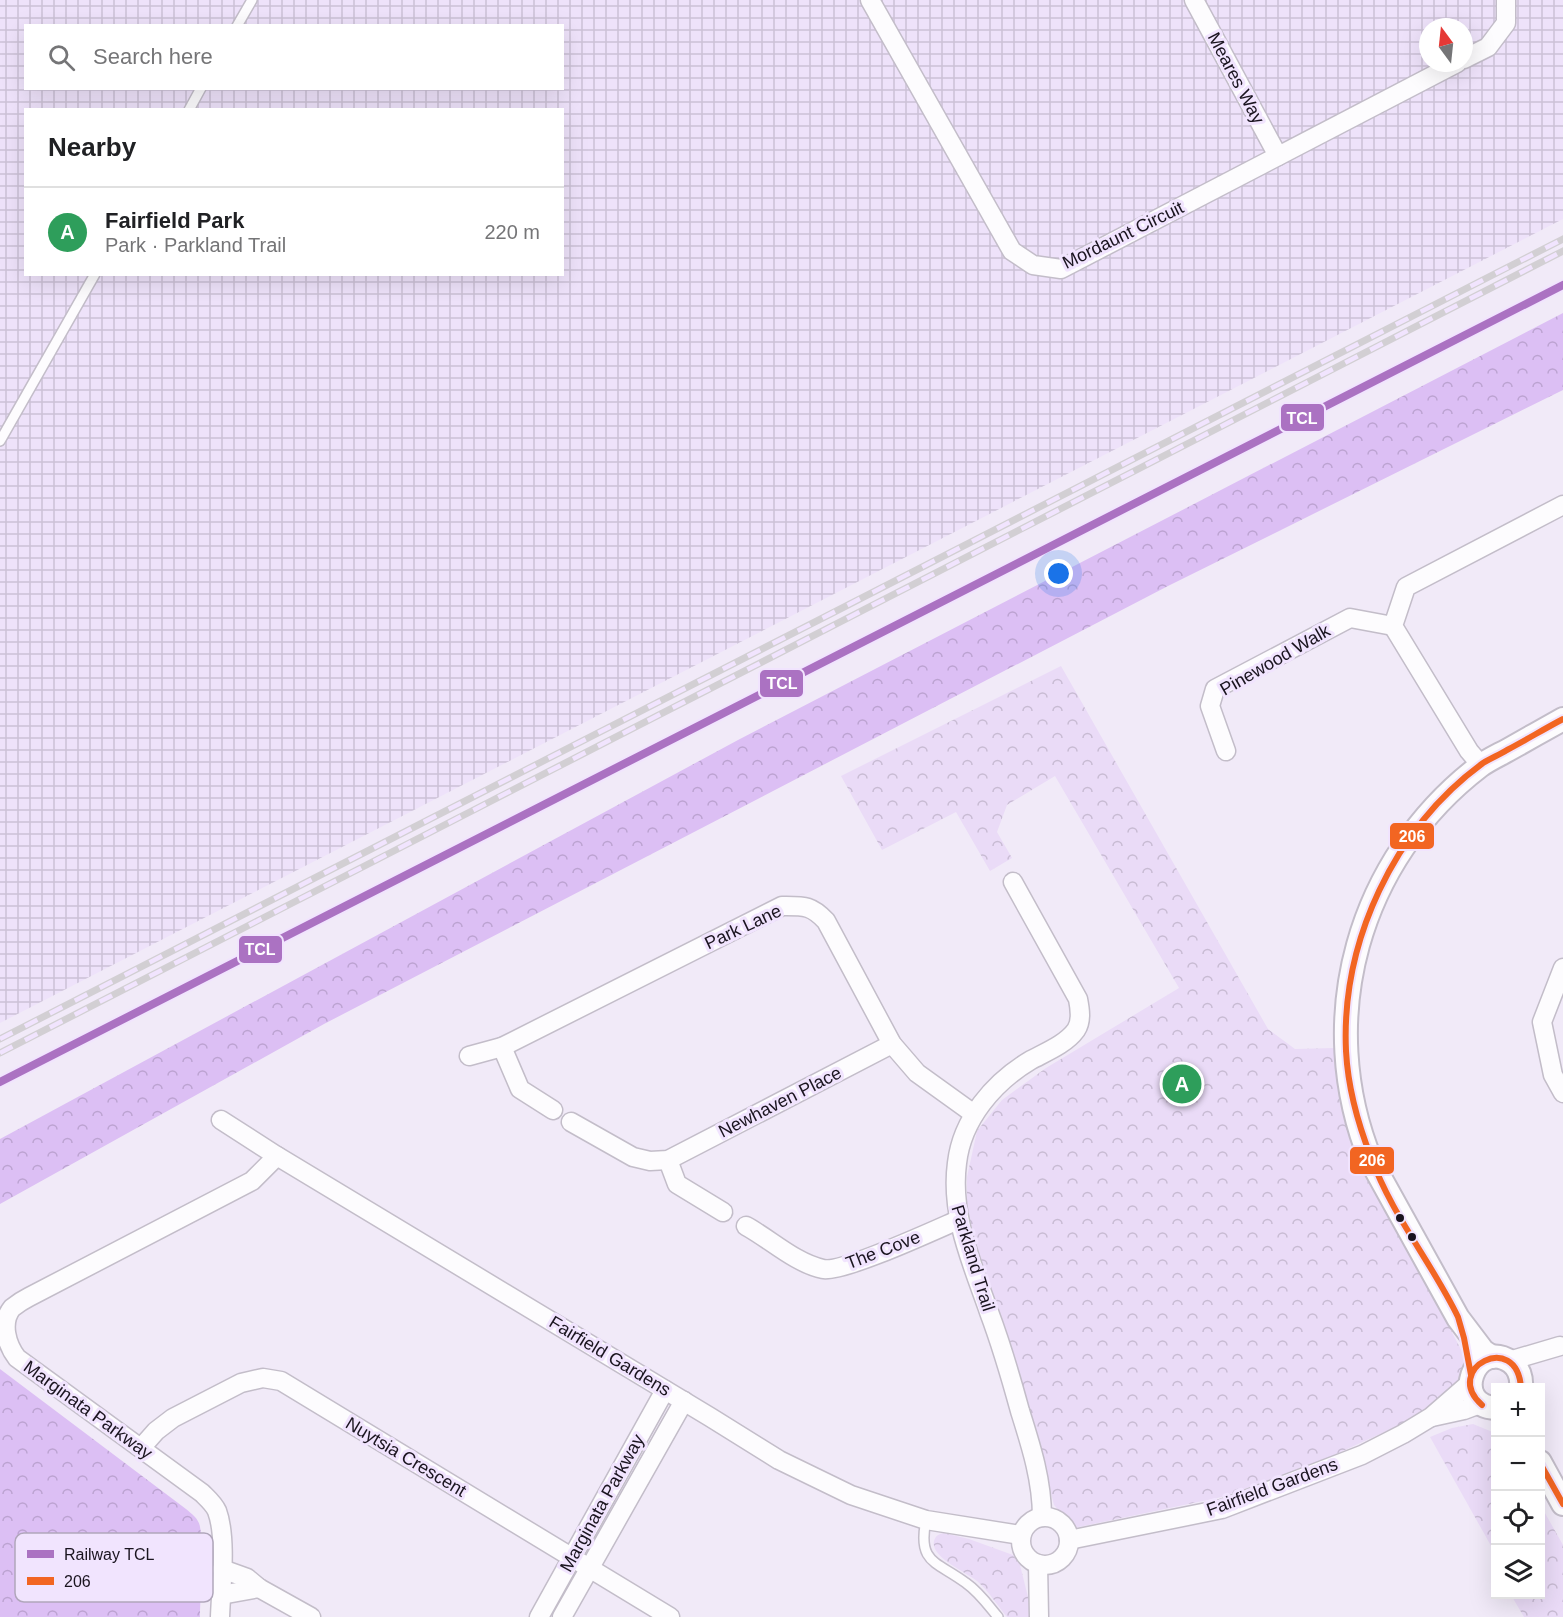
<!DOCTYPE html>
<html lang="en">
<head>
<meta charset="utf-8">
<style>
	:root { --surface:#fff; --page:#f2f2f2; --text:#202124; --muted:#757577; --line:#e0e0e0; --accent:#111827 }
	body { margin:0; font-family:Arial,sans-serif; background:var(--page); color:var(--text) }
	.controls { position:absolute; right:18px; bottom:18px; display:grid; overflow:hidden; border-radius:0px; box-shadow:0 6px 24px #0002 }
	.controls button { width:54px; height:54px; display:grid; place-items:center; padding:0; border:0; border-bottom:2px solid var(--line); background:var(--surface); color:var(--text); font:30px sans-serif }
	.compass { position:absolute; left:1419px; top:18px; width:54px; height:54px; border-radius:50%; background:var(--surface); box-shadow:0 6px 24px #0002; rotate:345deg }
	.you { position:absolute; left:1059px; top:574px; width:21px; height:21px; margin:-15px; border:4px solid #fff; border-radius:50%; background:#1a73e8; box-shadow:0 0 0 9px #1a73e833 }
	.badge { display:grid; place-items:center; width:39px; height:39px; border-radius:50%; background:var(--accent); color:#fff; font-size:20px; font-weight:700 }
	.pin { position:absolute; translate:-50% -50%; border:3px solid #fff; box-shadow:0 2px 6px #0006 }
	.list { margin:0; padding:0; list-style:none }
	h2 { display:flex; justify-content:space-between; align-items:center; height:78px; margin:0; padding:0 24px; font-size:26px }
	h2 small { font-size:20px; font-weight:400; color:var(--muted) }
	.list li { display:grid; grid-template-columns:39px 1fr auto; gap:18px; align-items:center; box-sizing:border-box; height:90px; padding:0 24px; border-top:2px solid var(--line) }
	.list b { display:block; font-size:22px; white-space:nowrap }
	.list p { margin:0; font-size:20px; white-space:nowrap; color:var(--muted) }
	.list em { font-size:20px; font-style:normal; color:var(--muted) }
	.icon { flex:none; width:33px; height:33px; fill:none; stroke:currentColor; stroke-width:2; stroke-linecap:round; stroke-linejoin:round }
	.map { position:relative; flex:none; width:1563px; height:1617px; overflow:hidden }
	.search { position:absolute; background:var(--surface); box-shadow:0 6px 24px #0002; left:24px; top:24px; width:540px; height:66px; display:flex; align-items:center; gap:15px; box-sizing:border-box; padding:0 21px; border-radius:0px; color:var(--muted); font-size:22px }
	.panel { position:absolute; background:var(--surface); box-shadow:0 6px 24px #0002; left:24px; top:108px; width:540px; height:168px; border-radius:0px }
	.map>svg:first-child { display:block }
	.industrial { fill:url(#industrial-grid); fill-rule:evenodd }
	.forest { fill:url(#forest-crowns) }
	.park { fill:url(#park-crowns) }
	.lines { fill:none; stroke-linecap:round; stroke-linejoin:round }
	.service-casing { stroke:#c3bdc9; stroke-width:12 }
	.minor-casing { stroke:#c3bdc9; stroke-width:21 }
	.tertiary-casing { stroke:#c3bdc9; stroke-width:26 }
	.service { stroke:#fdfcfe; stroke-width:9 }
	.minor { stroke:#fdfcfe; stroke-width:18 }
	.tertiary { stroke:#fdfcfe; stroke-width:22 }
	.rail-casing { stroke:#d2cfd3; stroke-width:7 }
	.rail { stroke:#f1e4fe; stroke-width:4.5; stroke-dasharray:14; stroke-linecap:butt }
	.bus-1-casing { stroke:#f1e4fe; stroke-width:10 }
	.bus-1 { stroke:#f26522; stroke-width:6 }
	.rail-1-casing { stroke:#f1e4fe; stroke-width:12 }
	.rail-1 { stroke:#ab72c2; stroke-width:8 }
	.bus-dot { fill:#1a141f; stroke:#f1e4fe; stroke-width:2 }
	.labels { text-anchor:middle; stroke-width:6; stroke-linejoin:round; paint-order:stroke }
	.street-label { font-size:18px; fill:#1a141f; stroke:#f1e4fe }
	.key { fill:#f1e4fe; stroke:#b0a6bb; stroke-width:1.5 }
	.key-label { font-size:16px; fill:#1a141f }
	.line-badge { stroke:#f1e4fe; stroke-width:2 }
	.badge-label { font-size:16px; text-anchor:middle; font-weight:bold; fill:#fff }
</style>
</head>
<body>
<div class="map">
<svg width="1563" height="1617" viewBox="0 0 1563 1617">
	<defs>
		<pattern id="industrial-grid" width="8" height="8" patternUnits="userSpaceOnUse" patternTransform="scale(1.5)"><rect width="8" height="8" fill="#eee2fa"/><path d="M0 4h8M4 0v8" fill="none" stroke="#ccc1d6"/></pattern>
		<pattern id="forest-crowns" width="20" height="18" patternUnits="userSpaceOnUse" patternTransform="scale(1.5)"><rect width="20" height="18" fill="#dcbff4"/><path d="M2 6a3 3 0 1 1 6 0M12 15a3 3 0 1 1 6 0" fill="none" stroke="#bca3d1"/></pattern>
		<pattern id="park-crowns" width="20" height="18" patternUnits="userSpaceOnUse" patternTransform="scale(1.5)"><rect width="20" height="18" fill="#eadbf7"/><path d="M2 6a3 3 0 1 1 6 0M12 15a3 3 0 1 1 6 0" fill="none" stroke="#c8bbd3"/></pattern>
	</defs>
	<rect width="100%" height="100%" fill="#f1eaf8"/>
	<path class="industrial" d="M0 0H1563V219L0 1023ZM26 26H562V88H26ZM1428 27H1464V63H1428ZM26 110H562V274H26Z"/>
	<g class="forest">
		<path d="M1563 313V390L1168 586 324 1024 0 1204V1139L738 740Z"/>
		<path d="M0 1369 186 1509C192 1514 199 1519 200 1527 205 1549 200 1593 200 1617H0Z"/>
	</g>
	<g class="park">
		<path d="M1061 666 1268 1029 1295 1049 1334 1048 1352 1141 1468 1363 1461 1397 1312 1465 1222 1497 1074 1528 1054 1505 1039 1447 967 1219V1177L977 1131 1002 1100 1046 1068 1179 988 1055 776 1007 805 997 832 1012 858 990 871 956 812 882 850 841 776Z"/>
		<path d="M1473 1424 1495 1433V1553L1430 1437 1452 1428Z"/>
		<path d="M1541 1506 1563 1545V1617H1524L1511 1595 1540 1594Z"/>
		<path d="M944 1533 969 1539 1013 1555 1020 1565 1031 1609 1029 1617H1007C997 1605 988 1590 977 1581 966 1572 930 1557 934 1541 936 1535 939 1534 944 1533Z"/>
	</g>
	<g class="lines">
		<defs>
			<g id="service">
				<path d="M237 26 252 0"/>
				<path d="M189 110 201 88"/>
				<path d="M0 441 95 274"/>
				<path d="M926 1520C917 1564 937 1561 966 1583 979 1592 988 1605 998 1617"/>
			</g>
			<g id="minor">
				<path d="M870 0 1012 251 1033 265 1061 269 1457 63"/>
				<path d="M1194 0 1278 156"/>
				<path d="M1464 59 1488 47 1506 23V0"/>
				<path d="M1226 751 1210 706 1215 689 1350 618 1393 626"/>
				<path d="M1481 765 1469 751 1393 626 1406 587 1563 505"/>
				<path d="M1013 882 1078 999C1080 1009 1082 1021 1076 1030 1066 1044 1046 1052 1031 1060 994 1082 962 1119 957 1163 950 1215 972 1263 989 1312 1001 1344 1011 1378 1020 1411 1031 1446 1042 1480 1042 1517"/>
				<path d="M1563 968 1542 1022 1553 1075 1563 1093"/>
				<path d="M502 1047 520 1089 553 1110"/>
				<path d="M469 1056 502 1047 782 906C804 906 811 905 826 921L892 1044 917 1073 974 1114"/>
				<path d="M221 1120 277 1156 710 1417 779 1460 851 1495 926 1520 1021 1535"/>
				<path d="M571 1122 633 1157 650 1161 668 1160 892 1044"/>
				<path d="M668 1160 677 1184 723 1212"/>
				<path d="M746 1226C770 1239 795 1263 823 1269 842 1273 935 1230 958 1220"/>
				<path d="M1509 1361 1560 1346"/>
				<path d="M1432 1417 1464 1410 1480 1404"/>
				<path d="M141 1448 156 1431 173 1418 241 1383 263 1378 281 1381 670 1617"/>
				<circle cx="1045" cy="1541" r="24"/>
				<path d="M1069 1540 1222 1509 1362 1455 1403 1434 1431 1417 1470 1383"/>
				<path d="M1038 1564 1039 1617"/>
				<path d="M222 1569 247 1578 259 1588 311 1617"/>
				<path d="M221 1595 259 1588"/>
				<path d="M220 1617C221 1588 227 1538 217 1511 214 1504 207 1498 202 1493L17 1358C7 1345 0 1323 12 1308 17 1304 23 1300 29 1297L252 1181 277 1156"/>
				<path d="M539 1617 665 1390"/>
				<path d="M562 1617 684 1401"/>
			</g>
			<g id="tertiary">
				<path d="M1492 1357 1483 1351 1458 1318 1371 1161C1313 1019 1358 859 1480 766 1488 760 1499 755 1508 750 1526 740 1545 729 1563 719"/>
				<path d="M1496 1408C1450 1406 1474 1337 1511 1362 1519 1368 1522 1378 1521 1388"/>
				<path d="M1540 1462 1563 1504"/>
			</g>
		</defs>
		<use href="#service" class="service-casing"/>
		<use href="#minor" class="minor-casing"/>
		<use href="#tertiary" class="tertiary-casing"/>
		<use href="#service" class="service"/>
		<use href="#minor" class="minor"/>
		<use href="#tertiary" class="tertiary"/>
		<defs>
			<g id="rail">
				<path d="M0 1039 1563 239"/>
				<path d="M0 1053 1563 251"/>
			</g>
		</defs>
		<use href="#rail" class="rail-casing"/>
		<use href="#rail" class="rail"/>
		<defs>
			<g id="bus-1">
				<path d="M1471 1375 1464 1338 1458 1317C1432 1263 1391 1214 1371 1157 1358 1124 1348 1088 1346 1051 1341 942 1394 828 1483 763 1491 758 1499 755 1507 750 1526 740 1544 729 1563 719"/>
				<path d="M1482 1405C1441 1369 1517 1329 1521 1388"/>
				<path d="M1540 1463 1563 1504"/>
			</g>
		</defs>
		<use href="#bus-1" class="bus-1-casing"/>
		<use href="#bus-1" class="bus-1"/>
		<defs>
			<path id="rail-1" d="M0 1082 1563 285"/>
		</defs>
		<use href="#rail-1" class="rail-1-casing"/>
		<use href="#rail-1" class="rail-1"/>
	</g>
	<g class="bus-dot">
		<circle cx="1400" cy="1218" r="5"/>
		<circle cx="1412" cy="1237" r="5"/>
	</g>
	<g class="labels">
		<g class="street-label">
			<text transform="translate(1236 78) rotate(62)" y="6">Meares Way</text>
			<text transform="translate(1123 235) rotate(-26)" y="6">Mordaunt Circuit</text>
			<text transform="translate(1275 660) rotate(-30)" y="6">Pinewood Walk</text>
			<text transform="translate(743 927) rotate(-25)" y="6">Park Lane</text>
			<text transform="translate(780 1102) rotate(-27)" y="6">Newhaven Place</text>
			<text transform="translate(883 1250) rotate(-21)" y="6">The Cove</text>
			<text transform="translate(973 1258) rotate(73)" y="6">Parkland Trail</text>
			<text transform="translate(610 1356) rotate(31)" y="6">Fairfield Gardens</text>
			<text transform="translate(88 1410) rotate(36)" y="6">Marginata Parkway</text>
			<text transform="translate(406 1457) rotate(31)" y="6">Nuytsia Crescent</text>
			<text transform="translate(1272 1487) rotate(-20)" y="6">Fairfield Gardens</text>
			<text transform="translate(602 1503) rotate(-61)" y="6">Marginata Parkway</text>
		</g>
	</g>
	<rect x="15" y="1533" width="198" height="69" rx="9" class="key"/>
	<rect x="27" y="1550" width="27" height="8" fill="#ab72c2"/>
	<rect x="27" y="1577" width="27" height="8" fill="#f26522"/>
	<g class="key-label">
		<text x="64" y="1560">Railway TCL</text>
		<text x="64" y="1587">206</text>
	</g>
	<g class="line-badge">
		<rect x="1280" y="403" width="45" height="29" rx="6" fill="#ab72c2"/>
		<rect x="759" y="669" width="45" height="29" rx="6" fill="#ab72c2"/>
		<rect x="1389" y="822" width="46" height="28" rx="6" fill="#f26522"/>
		<rect x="238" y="935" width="45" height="29" rx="6" fill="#ab72c2"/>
		<rect x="1349" y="1146" width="46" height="29" rx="6" fill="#f26522"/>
	</g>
	<g class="badge-label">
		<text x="1302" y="424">TCL</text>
		<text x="782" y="689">TCL</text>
		<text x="1412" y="842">206</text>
		<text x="260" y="955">TCL</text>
		<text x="1372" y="1166">206</text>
	</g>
</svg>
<div class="controls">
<button>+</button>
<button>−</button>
<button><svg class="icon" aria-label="locate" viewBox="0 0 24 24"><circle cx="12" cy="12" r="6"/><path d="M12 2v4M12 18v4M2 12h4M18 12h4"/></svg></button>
<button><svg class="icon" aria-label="layers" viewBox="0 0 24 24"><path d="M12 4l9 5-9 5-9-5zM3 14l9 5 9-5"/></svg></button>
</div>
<svg class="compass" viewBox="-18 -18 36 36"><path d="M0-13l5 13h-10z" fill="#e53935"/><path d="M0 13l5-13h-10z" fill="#757577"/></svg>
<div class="you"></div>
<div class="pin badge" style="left:1182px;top:1084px;background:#2e9e5b">A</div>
<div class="search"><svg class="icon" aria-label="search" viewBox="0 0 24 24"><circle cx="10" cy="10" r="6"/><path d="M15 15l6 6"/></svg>Search here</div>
<section class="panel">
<h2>Nearby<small></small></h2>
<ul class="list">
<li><span class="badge" style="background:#2e9e5b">A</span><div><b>Fairfield Park</b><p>Park · Parkland Trail</p></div><em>220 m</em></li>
</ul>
</section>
</div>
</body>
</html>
